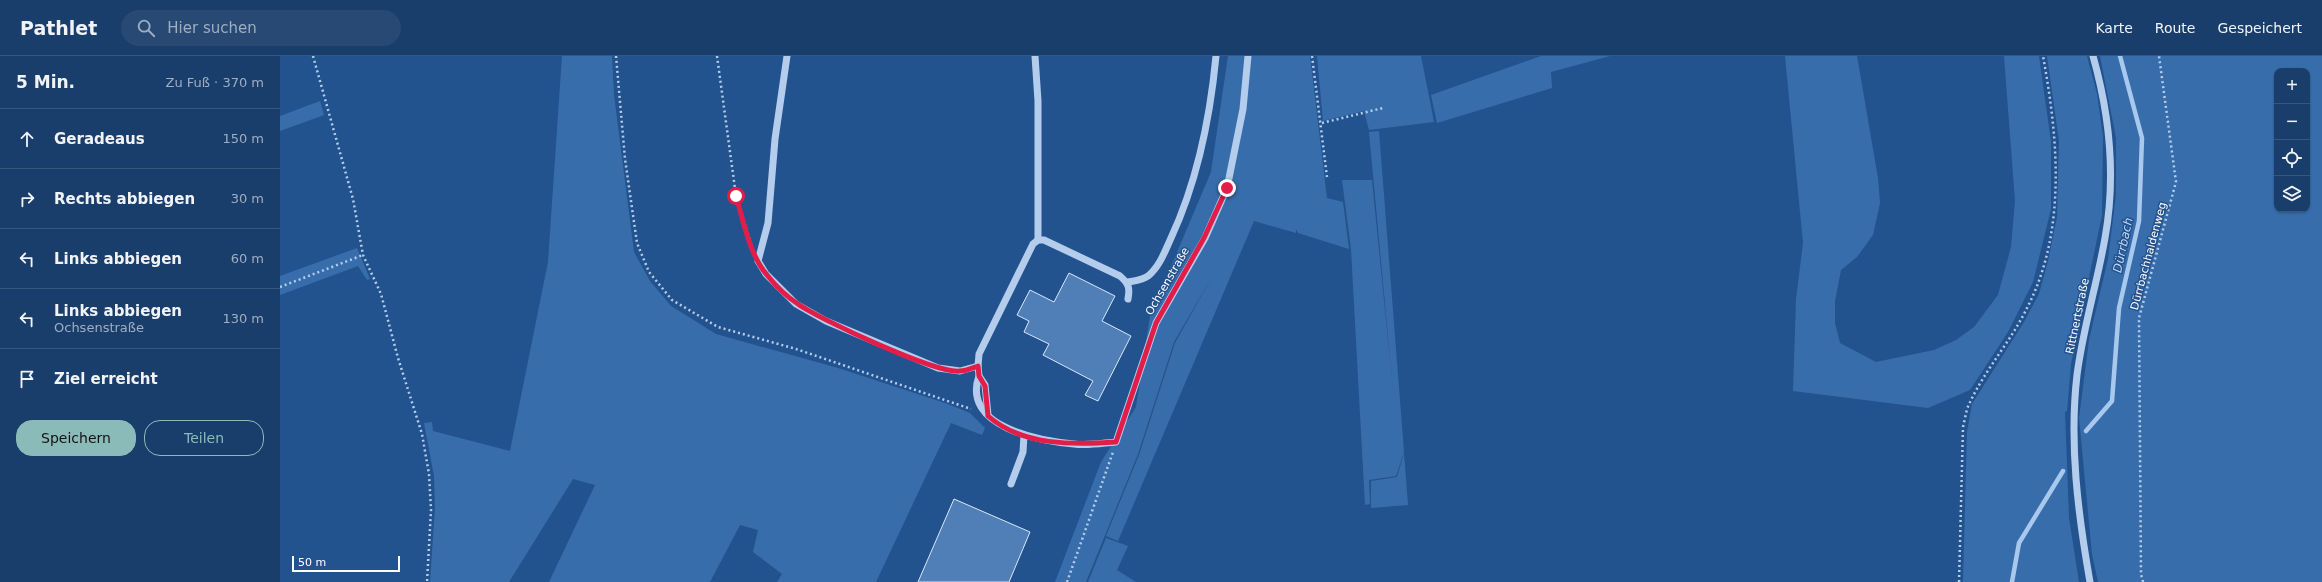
<!DOCTYPE html>
<html lang="de">
<head>
<meta charset="utf-8">
<style>
	:root { --surface:#1a3e6b; --page:#274973; --text:#f1f3f6; --muted:#9faec1; --line:#38577e; --accent:#8bbbb9 }
	body { margin:0; font-family:"DejaVu Sans",sans-serif; background:var(--page); color:var(--text) }
	.controls { position:absolute; right:12px; top:12px; display:grid; overflow:hidden; border-radius:8px; box-shadow:0 1px 3px #0004 }
	.controls button { width:36px; height:36px; display:grid; place-items:center; padding:0; border:0; border-bottom:1px solid var(--line); background:var(--surface); color:var(--text); font:20px sans-serif }
	.scale { position:absolute; left:12px; bottom:10px; width:108px; box-sizing:border-box; padding-left:4px; border:2px solid #fff; border-top:0; font-size:11px; line-height:14px; white-space:nowrap; color:#fff; -webkit-text-stroke:3px #23538f; paint-order:stroke }
	.stop { position:absolute; width:12px; height:12px; margin:-9px; border:3px solid #e11d48; border-radius:50%; background:#fff }
	.stop.end { background:#e11d48; border-color:#fff; box-shadow:0 1px 4px #0008 }
	.list { margin:0; padding:0; list-style:none }
	h2 { display:flex; justify-content:space-between; align-items:center; height:52px; margin:0; padding:0 16px; font-size:17px }
	h2 small { font-size:13px; font-weight:400; color:var(--muted) }
	.list li { display:grid; grid-template-columns:26px 1fr auto; gap:12px; align-items:center; box-sizing:border-box; height:60px; padding:0 16px; border-top:1px solid var(--line) }
	.list b { display:block; font-size:15px; white-space:nowrap }
	.list p { margin:0; font-size:13px; white-space:nowrap; color:var(--muted) }
	.list em { font-size:13px; font-style:normal; color:var(--muted) }
	.actions { display:flex; gap:8px; padding:12px 16px }
	.actions a { flex:1; padding:9px 0; border:1px solid var(--accent); border-radius:16px; text-align:center; font-size:14px; color:var(--accent) }
	.actions .main { background:var(--accent); color:#111 }
	.icon { flex:none; width:22px; height:22px; fill:none; stroke:currentColor; stroke-width:2; stroke-linecap:round; stroke-linejoin:round }
	.map { position:relative; flex:none; width:2042px; height:526px; overflow:hidden }
	header { display:flex; align-items:center; gap:24px; box-sizing:border-box; height:56px; padding:0 20px; background:var(--surface); border-bottom:1px solid var(--line) }
	header strong { font-size:19px }
	nav { display:flex; gap:22px; margin-inline-start:auto; font-size:14px }
	.search { width:280px; height:36px; background:var(--page); display:flex; align-items:center; gap:10px; box-sizing:border-box; padding:0 14px; border-radius:22px; color:var(--muted); font-size:15px }
	main { display:flex }
	aside { flex:1; background:var(--surface) }
	.map>svg:first-child { display:block }
	.green { fill:#386dac; fill-rule:evenodd }
	.lines { fill:none; stroke-linecap:round; stroke-linejoin:round }
	.stream { stroke:#a8c8ed; stroke-width:4.5 }
	.building { fill:#507fb8; stroke:#d9e8f9 }
	.path { stroke:#b4cdec; stroke-width:2.5; stroke-dasharray:2 3; stroke-linecap:butt }
	.minor { stroke:#b4cdec; stroke-width:7 }
	.route { stroke:#e11d48; stroke-width:5 }
	.labels { text-anchor:middle; stroke-width:3; stroke-linejoin:round; paint-order:stroke }
	.street-label { font-size:11px; fill:#fff; stroke:#23538f }
	.water-label { font-size:12px; font-style:italic; fill:#c0d7f3; stroke:#23538f }
</style>
</head>
<body>
<header>
<strong>Pathlet</strong>
<div class="search"><svg class="icon" aria-label="search" viewBox="0 0 24 24"><circle cx="10" cy="10" r="6"/><path d="M15 15l6 6"/></svg>Hier suchen</div>
<nav><a>Karte</a><a>Route</a><a>Gespeichert</a></nav>
</header>
<main>
<aside>
<h2>5 Min.<small>Zu Fuß · 370 m</small></h2>
<ul class="list">
<li><svg class="icon" aria-label="ahead" viewBox="0 0 24 24"><path d="M12 20V5M6 11l6-6 6 6"/></svg><div><b>Geradeaus</b></div><em>150 m</em></li>
<li><svg class="icon" aria-label="right" viewBox="0 0 24 24"><path d="M7 20v-9h11M14 6l5 5-5 5"/></svg><div><b>Rechts abbiegen</b></div><em>30 m</em></li>
<li><svg class="icon" aria-label="left" viewBox="0 0 24 24"><path d="M17 20v-9H6M10 6l-5 5 5 5"/></svg><div><b>Links abbiegen</b></div><em>60 m</em></li>
<li><svg class="icon" aria-label="left" viewBox="0 0 24 24"><path d="M17 20v-9H6M10 6l-5 5 5 5"/></svg><div><b>Links abbiegen</b><p>Ochsenstraße</p></div><em>130 m</em></li>
<li><svg class="icon" aria-label="arrive" viewBox="0 0 24 24"><path d="M6 21V4h12l-3 4 3 4H6"/></svg><div><b>Ziel erreicht</b></div></li>
</ul>
<div class="actions"><a class="main">Speichern</a><a>Teilen</a></div>
</aside>
<div class="map">
<svg width="2042" height="526" viewBox="0 0 2042 526">
	<rect width="100%" height="100%" fill="#23538f"/>
	<g class="green">
		<path d="M282 0H332L334 39 354 196 370 225 391 250 436 278 558 312 665 347 690 357 705 372 702 379 671 367 596 526H497L502 518 473 496 478 474 460 469 430 526H269L315 429 293 423 229 526H150L155 452 154 420 144 367 152 366 153 375 230 395 268 206Z"/>
		<path d="M948 0H1030L1047 142 1063 146 1069 193 1018 177 1016 173V177L974 165 838 485 826 480 859 399 895 287 932 221 894 286 858 398 806 526H775L821 406 856 351 870 260 931 116Z"/>
		<path d="M1037 0H1141L1154 66 1089 74 1084 55 1043 65Z"/>
		<path d="M1261 0H1330L1271 16 1272 32 1157 67 1151 39Z"/>
		<path d="M1505 0H1577L1598 122 1600 147 1593 179 1577 201 1561 214 1555 245V267L1560 287 1596 306 1654 294 1676 284 1694 271 1718 239 1731 191 1735 145 1724 0H1759L1771 86V153L1753 226 1728 276 1690 334 1648 352 1513 335 1516 243 1523 187Z"/>
		<path d="M1767 0H1807L1817 38 1823 81 1822 159 1791 308 1787 355 1785 356 1789 462 1799 526H1683L1687 376 1692 348 1744 266 1759 238 1768 205 1777 161 1779 85Z"/>
		<path d="M1820 0H2042V526H1818L1812 498 1799 362 1809 284 1828 203 1836 139V82ZM1997 15H2027V153H1997Z"/>
		<path d="M40 45 44 59 0 75V60Z"/>
		<path d="M1099 75 1124 396 1116 420 1089 424 1090 448 1085 449 1071 193 1062 124H1092L1113 334 1089 76Z"/>
		<path d="M77 192 90 223 87 224 78 210 0 239V220Z"/>
		<path d="M1124 397 1128 449 1091 452V425L1117 421Z"/>
		<path d="M826 482 848 490 837 514 856 526H808Z"/>
	</g>
	<g class="lines">
		<g class="stream">
			<path d="M1806 375 1832 345 1839 252 1859 165 1862 82 1840 0"/>
			<path d="M1732 526 1739 487 1783 415"/>
		</g>
	</g>
	<g class="building">
		<path d="M789 217 835 240 822 265 851 280 818 345 805 339 813 325 763 299 769 288 744 276 749 265 737 259 750 234 774 246Z"/>
		<path d="M674 443 750 476 729 526H638Z"/>
	</g>
	<g class="lines">
		<g class="path">
			<path d="M33 0 73 143 83 199 101 238 118 302 142 378 149 418 151 454 147 526"/>
			<path d="M336 0 345 103 357 187 369 216 392 244 438 271 516 293 691 353"/>
			<path d="M437 0 456 140 471 188"/>
			<path d="M1032 0 1047 121"/>
			<path d="M1042 67 1103 52"/>
			<path d="M0 231 83 199"/>
			<path d="M787 526 833 396"/>
			<path d="M1679 526 1683 371 1687 353C1702 317 1730 287 1747 252 1787 175 1778 82 1763 0"/>
			<path d="M1863 526 1861 518 1859 262 1896 126 1879 0"/>
		</g>
		<g class="minor">
			<path d="M507 0 495 83 488 167 478 205 486 218 516 248 546 265 658 312 680 315 698 310"/>
			<path d="M755 0 758 45V184"/>
			<path d="M848 226C853 225 863 224 868 220 880 210 885 195 891 182 918 124 930 63 936 0"/>
			<path d="M699 320C681 371 760 385 794 388 808 390 823 387 836 386L876 267 925 182 947 132 963 53 968 0"/>
			<path d="M708 359 705 329 699 320 698 310 699 298 753 188 758 184H764L840 220C849 228 850 232 848 243"/>
			<path d="M731 428 743 396 744 379"/>
			<path d="M1810 526C1798 458 1789 387 1797 319 1803 272 1817 228 1825 182 1836 121 1830 60 1813 0"/>
		</g>
	</g>
	<g class="lines">
		<path class="route" d="M456 140C463 164 470 200 487 219 495 229 507 241 518 248 541 264 656 318 680 315 686 315 692 312 698 310L699 320 705 330 708 360C742 390 794 389 836 386L876 267 924 182 947 132"/>
	</g>
	<g class="labels">
		<g class="street-label">
			<text transform="translate(1868 200) rotate(-75)" y="4">Dürrbachhaldenweg</text>
			<text transform="translate(887 225) rotate(-60)" y="4">Ochsenstraße</text>
			<text transform="translate(1797 260) rotate(-78)" y="4">Rittnertstraße</text>
		</g>
		<g class="water-label">
			<text transform="translate(1843 189) rotate(-78)" y="4">Dürrbach</text>
		</g>
	</g>
</svg>
<div class="controls">
<button>+</button>
<button>−</button>
<button><svg class="icon" aria-label="locate" viewBox="0 0 24 24"><circle cx="12" cy="12" r="6"/><path d="M12 2v4M12 18v4M2 12h4M18 12h4"/></svg></button>
<button><svg class="icon" aria-label="layers" viewBox="0 0 24 24"><path d="M12 4l9 5-9 5-9-5zM3 14l9 5 9-5"/></svg></button>
</div>
<div class="scale">50 m</div>
<div class="stop" style="left:456px;top:140px"></div>
<div class="stop end" style="left:947px;top:132px"></div>
</div>
</main>
</body>
</html>
